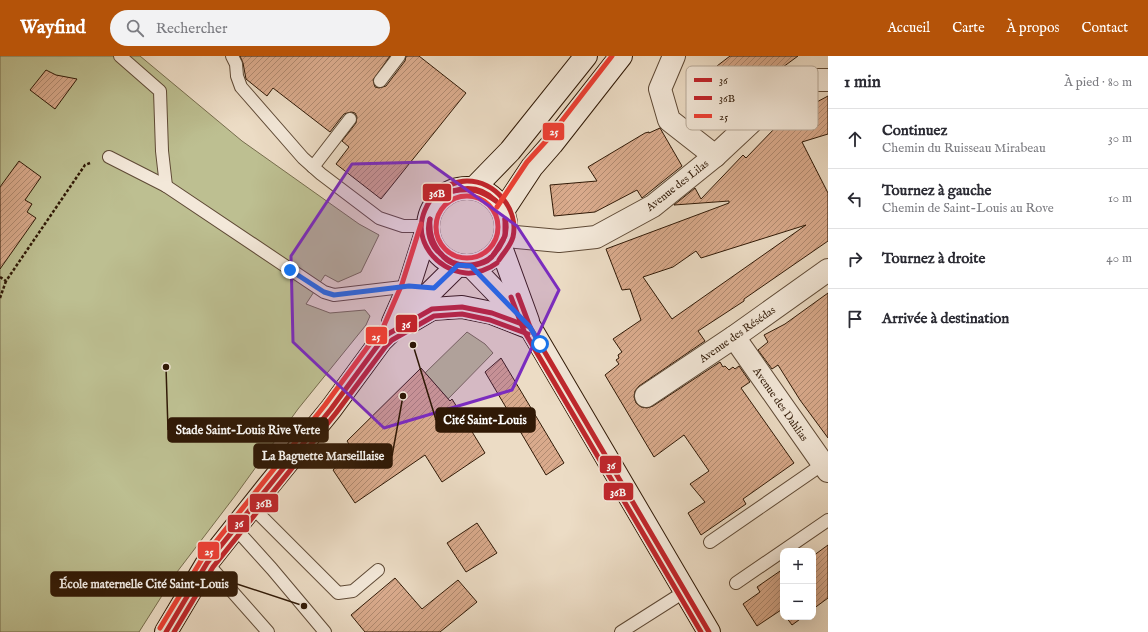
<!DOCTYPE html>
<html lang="fr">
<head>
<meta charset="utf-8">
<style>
	:root { --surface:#fff; --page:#f2f2f3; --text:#2b2b33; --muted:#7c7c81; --line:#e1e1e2; --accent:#b45309 }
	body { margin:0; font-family:"IM FELL English",serif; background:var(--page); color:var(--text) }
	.controls { position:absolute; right:12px; bottom:12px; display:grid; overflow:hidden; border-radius:8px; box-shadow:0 4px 16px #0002 }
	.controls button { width:36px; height:36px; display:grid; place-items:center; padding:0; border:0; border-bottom:1px solid var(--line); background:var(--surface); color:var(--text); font:20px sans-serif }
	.stop { position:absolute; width:12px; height:12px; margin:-9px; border:3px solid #1a73e8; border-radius:50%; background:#fff }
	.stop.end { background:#1a73e8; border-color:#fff; box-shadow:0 1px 4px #0008 }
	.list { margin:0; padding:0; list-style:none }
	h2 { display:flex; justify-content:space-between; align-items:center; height:52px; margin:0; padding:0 16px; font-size:17px }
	h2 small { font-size:13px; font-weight:400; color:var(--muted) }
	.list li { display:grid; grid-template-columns:26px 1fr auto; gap:12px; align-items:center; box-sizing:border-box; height:60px; padding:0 16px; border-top:1px solid var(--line) }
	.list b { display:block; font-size:15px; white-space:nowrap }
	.list p { margin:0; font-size:13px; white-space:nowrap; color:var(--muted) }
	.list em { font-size:13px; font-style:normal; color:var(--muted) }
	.icon { flex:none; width:22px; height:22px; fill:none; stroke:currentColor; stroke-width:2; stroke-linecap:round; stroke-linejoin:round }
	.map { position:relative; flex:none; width:828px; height:576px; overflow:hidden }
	header { display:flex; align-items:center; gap:24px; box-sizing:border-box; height:56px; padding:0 20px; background:var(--accent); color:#fff }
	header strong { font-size:19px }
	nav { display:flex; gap:22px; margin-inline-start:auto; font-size:14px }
	.search { width:280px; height:36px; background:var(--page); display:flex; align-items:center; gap:10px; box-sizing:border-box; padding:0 14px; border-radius:22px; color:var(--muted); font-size:15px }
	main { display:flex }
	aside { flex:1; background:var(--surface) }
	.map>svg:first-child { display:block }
	.garden { fill:#bdbf91; stroke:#766c4c }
	.building { fill:url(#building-hatch); stroke:#301906; fill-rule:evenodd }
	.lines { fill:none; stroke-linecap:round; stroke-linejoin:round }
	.lane-casing { stroke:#5f4a36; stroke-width:14 }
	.street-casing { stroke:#5f4a36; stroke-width:24 }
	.secondary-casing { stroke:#301906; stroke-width:24 }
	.path { stroke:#301906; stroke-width:2.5; stroke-dasharray:3 2; stroke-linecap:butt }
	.lane { stroke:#f3e8d9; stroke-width:12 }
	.street { stroke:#f3e8d9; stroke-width:22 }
	.secondary { stroke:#f3e8d9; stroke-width:22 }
	.bus-1-casing { stroke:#f3e8d9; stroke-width:8 }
	.bus-2-casing { stroke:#f3e8d9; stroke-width:8 }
	.bus-3-casing { stroke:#f3e8d9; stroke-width:8 }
	.bus-1 { stroke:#c0262c; stroke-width:5 }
	.bus-2 { stroke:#c0262c; stroke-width:5 }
	.bus-3 { stroke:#ee3f34; stroke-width:5 }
	.route { stroke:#1a73e8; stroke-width:5 }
	.marked { fill:#7b2cbf; fill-opacity:0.2; stroke:#7b2cbf; stroke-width:3; stroke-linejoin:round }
	.labels { text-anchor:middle; stroke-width:3; stroke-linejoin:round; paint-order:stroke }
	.street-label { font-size:11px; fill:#301906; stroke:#f3e8d9 }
	.key { fill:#f3e8d9; stroke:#b8aa9a; stroke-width:1 }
	.key-label { font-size:11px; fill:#301906 }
	.leader { fill:none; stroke:#301906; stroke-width:1.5 }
	.callout-dot { fill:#301906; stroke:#f3e8d9; stroke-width:1.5 }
	.callout { fill:#301906; stroke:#301906; stroke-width:1.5 }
	.callout-label { font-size:12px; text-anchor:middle; font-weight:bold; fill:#fff }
	.line-badge { stroke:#f3e8d9; stroke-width:1.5 }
	.badge-label { font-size:11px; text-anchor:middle; font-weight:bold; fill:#fff }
</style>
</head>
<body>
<header>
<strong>Wayfind</strong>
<div class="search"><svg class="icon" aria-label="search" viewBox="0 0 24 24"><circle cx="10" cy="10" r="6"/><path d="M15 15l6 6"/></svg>Rechercher</div>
<nav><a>Accueil</a><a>Carte</a><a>À propos</a><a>Contact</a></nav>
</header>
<main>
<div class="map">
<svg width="828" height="576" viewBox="0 0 828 576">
	<defs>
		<pattern id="building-hatch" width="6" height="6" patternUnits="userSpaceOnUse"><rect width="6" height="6" fill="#d9aa8c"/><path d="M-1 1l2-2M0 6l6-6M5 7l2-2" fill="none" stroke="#b08a70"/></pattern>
	</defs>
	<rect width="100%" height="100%" fill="#ecdcc5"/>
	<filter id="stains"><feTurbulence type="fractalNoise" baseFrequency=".005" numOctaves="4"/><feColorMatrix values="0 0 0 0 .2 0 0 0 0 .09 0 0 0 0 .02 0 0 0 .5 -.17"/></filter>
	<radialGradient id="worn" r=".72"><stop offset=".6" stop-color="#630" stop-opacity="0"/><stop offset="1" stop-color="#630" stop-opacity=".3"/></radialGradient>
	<g class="garden">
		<path d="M0 0H140L242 85 359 168 379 179 361 216 338 226 325 219 306 248 330 257 365 254 370 260 366 269 298 353 235 440 177 516 139 576H0Z"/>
		<path d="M467 276 485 288 493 297 448 343 425 317Z"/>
	</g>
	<g class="building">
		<path d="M240 0H390L373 24 375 31 379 32 386 30 405 5 406 0H419L466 37 381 143 336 108 349 91 342 85 356 67 357 61 355 57 351 56 344 58 330 76 273 32 267 40 246 23 243 7Z"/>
		<path d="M730 0H798L756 31 758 34 731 55 728 52 707 69 693 51 715 33 714 32 726 23 717 10Z"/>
		<path d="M46 14 56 19 77 23 55 53 30 34Z"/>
		<path d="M828 40V78L802 86 828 137V185L744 243V245L698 275 705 285 639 330 635 335 634 341 636 347 641 351 647 352 653 350 720 306 723 311 725 310 729 314 733 311 735 313 739 310 750 326 741 332 794 407 743 443 746 448 701 479 688 457 705 446 690 428 709 415 684 379 654 401 605 319 619 308 616 304 619 302 618 299 622 296 613 283 641 264 630 233 622 234 606 193 729 147V145L674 149 695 132 701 143 743 99 746 102 777 70 773 64 800 55ZM806 169 672 263 643 221 673 211 696 195 701 202Z"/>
		<path d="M660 72 682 110 642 142 637 134 595 156 554 160 550 129 597 125 588 111 645 77 649 76V77Z"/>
		<path d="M19 105 41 121 25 144 32 148 27 156 36 162 0 213V131Z"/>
		<path d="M828 237V382L800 344 778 309 772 313 758 294 768 286 764 279 785 268Z"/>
		<path d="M501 302 564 407 546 419 485 316Z"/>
		<path d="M421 312 450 345 452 343 485 397 442 426 425 399 355 447 333 414 354 396 347 385Z"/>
		<path d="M477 467 497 497 466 516 447 487Z"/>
		<path d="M828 489V542L813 553V500Z"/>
		<path d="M783 513V557L781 554 757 570 743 548 760 536 757 531Z"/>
		<path d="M395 522 422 553 458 524 477 546 440 576H365L351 559Z"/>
		<path d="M786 561H803L792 569Z"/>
	</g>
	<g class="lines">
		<defs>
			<g id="lane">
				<path d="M120 0 160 35 162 95 166 130"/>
				<path d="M232 0 236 8 237 20 241 31 303 102 321 118 379 162 403 170H428"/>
				<path d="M380 25 399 0"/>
				<path d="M109 101 166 130 324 236 334 239 411 230"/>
				<path d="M313 111 350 63"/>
				<path d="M252 451 338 537 353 535 378 514"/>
				<path d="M235 472 272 513 325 576"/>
				<path d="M710 486 823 408"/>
				<path d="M207 507 268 576"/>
				<path d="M736 527 828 464"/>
				<path d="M621 576 684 536"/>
			</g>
			<g id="street">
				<path d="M674 0 660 33 669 64 715 100"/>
				<path d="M506 180 559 185 596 181 653 150 715 100 761 57 808 24H828"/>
				<path d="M734 281 828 415"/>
				<path d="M646 340 734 281 828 214"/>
			</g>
			<g id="secondary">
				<path d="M474 132 510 95 586 0"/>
				<circle cx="467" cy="171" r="39"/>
				<path d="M503 155 532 111 552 88 621 0"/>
				<path d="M501 191 528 265"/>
				<path d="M471 210 530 271 709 576"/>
				<path d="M393 266 409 230 428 170"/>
				<path d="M410 266 432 253 462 251 492 257 525 270"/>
				<path d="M166 576 207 507 269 429 331 353 381 285 458 209"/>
			</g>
		</defs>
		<use href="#lane" class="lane-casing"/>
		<use href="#street" class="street-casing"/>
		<use href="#secondary" class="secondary-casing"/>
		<g class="path">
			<path d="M0 221 6 225 85 109 90 107"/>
			<path d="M0 242 6 225"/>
		</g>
		<use href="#lane" class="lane"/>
		<use href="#street" class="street"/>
		<use href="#secondary" class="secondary"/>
		<defs>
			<g id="bus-1">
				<path d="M453 135C469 130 484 133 496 145"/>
				<path d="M453 135C472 132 480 134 496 145"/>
				<path d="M430 163C429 177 432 187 441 198"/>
				<path d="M430 163C426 175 430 190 441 198"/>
				<path d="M441 198C444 201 448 204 452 206 465 212 485 209 494 198"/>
				<path d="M441 198C444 202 449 206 454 208 465 212 488 210 494 198"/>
				<path d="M494 198 505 180V163"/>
				<path d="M494 198C503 188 509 177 505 163"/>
				<path d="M518 239 530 271 709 576"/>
				<path d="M166 576 207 507 331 353 381 285 388 278 432 253 462 251 492 257 530 271"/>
			</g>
			<g id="bus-2">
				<path d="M497 207C489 213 476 218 466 217 436 214 412 184 425 154 428 147 431 142 437 137 447 130 455 125 467 125 495 125 519 153 513 181 510 191 504 196 499 204"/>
				<path d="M511 241 524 275 701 576"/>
				<path d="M174 576 213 511 336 357 386 290 392 284 434 260 462 258 490 264 528 278"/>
			</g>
			<g id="bus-3">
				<circle cx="467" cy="171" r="31"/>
				<path d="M497 151 527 106 547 84 612 0"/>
				<path d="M160 572 202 503 325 349 375 281 382 274 402 228 421 168"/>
			</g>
		</defs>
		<use href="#bus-1" class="bus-1-casing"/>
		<use href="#bus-2" class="bus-2-casing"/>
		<use href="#bus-3" class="bus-3-casing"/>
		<use href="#bus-1" class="bus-1"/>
		<use href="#bus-2" class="bus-2"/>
		<use href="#bus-3" class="bus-3"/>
	</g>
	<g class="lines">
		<path class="route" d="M290 214 324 236 334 239 409 230 434 232 458 209 471 210 530 271 540 288"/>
	</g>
	<path class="marked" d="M428 106 517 170 559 234 512 334 384 372 293 286 291 200 352 108Z"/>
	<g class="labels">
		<g class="street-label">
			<text transform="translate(677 129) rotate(-38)" y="4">Avenue des Lilas</text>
			<text transform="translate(737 278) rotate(-35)" y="4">Avenue des Résédas</text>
			<text transform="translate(781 348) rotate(55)" y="4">Avenue des Dahlias</text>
		</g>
	</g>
	<rect x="686" y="10" width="132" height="64" rx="6" class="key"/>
	<rect x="694" y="22" width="18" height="4" fill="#c0262c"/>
	<rect x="694" y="40" width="18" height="4" fill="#c0262c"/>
	<rect x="694" y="58" width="18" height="4" fill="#ee3f34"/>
	<g class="key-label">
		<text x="719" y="28">36</text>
		<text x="719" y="46">36B</text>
		<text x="719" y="64">25</text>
	</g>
	<path class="leader" d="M413 289L436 364M166 311L168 374M403 340L392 400M304 550L237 528"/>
	<g class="callout-dot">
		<circle cx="413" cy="289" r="4"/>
		<circle cx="166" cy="311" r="4"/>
		<circle cx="403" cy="340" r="4"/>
		<circle cx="304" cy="550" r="4"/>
	</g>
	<g class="callout">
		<rect x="436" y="352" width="99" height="24" rx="4"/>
		<rect x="168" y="362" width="160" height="24" rx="4"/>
		<rect x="254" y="388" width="138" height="24" rx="4"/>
		<rect x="51" y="516" width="186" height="24" rx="4"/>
	</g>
	<g class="callout-label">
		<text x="485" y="368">Cité Saint-Louis</text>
		<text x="248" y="378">Stade Saint-Louis Rive Verte</text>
		<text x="323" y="404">La Baguette Marseillaise</text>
		<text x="144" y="532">École maternelle Cité Saint-Louis</text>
	</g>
	<g class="line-badge">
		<rect x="542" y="66" width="23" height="19" rx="4" fill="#ee3f34"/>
		<rect x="422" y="127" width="30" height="19" rx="4" fill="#c0262c"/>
		<rect x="395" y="258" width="23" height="19" rx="4" fill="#c0262c"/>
		<rect x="365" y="270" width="23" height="19" rx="4" fill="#ee3f34"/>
		<rect x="599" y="399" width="23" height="19" rx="4" fill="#c0262c"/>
		<rect x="603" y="426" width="31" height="19" rx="4" fill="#c0262c"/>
		<rect x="249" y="437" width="30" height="20" rx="4" fill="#c0262c"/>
		<rect x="227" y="458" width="23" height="19" rx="4" fill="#c0262c"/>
		<rect x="197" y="485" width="23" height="19" rx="4" fill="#ee3f34"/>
	</g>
	<g class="badge-label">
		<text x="554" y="79">25</text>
		<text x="437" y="141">36B</text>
		<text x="406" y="272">36</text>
		<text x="376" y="284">25</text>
		<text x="611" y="413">36</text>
		<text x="618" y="440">36B</text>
		<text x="264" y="451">36B</text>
		<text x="239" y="471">36</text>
		<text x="209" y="499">25</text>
	</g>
	<rect width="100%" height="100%" filter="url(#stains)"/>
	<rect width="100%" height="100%" fill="url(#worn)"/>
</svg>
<div class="controls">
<button>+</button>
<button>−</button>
</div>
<div class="stop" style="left:540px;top:288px"></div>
<div class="stop end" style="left:290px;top:214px"></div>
</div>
<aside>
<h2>1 min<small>À pied · 80 m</small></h2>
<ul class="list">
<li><svg class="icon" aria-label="ahead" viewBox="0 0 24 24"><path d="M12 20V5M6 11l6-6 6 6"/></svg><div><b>Continuez</b><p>Chemin du Ruisseau Mirabeau</p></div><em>30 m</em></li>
<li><svg class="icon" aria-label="left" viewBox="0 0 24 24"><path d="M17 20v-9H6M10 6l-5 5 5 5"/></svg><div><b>Tournez à gauche</b><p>Chemin de Saint-Louis au Rove</p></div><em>10 m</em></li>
<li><svg class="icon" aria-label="right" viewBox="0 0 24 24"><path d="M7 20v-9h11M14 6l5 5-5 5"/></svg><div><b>Tournez à droite</b></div><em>40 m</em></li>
<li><svg class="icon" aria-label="arrive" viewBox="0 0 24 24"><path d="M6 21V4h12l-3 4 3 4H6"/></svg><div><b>Arrivée à destination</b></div></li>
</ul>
</aside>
</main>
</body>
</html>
